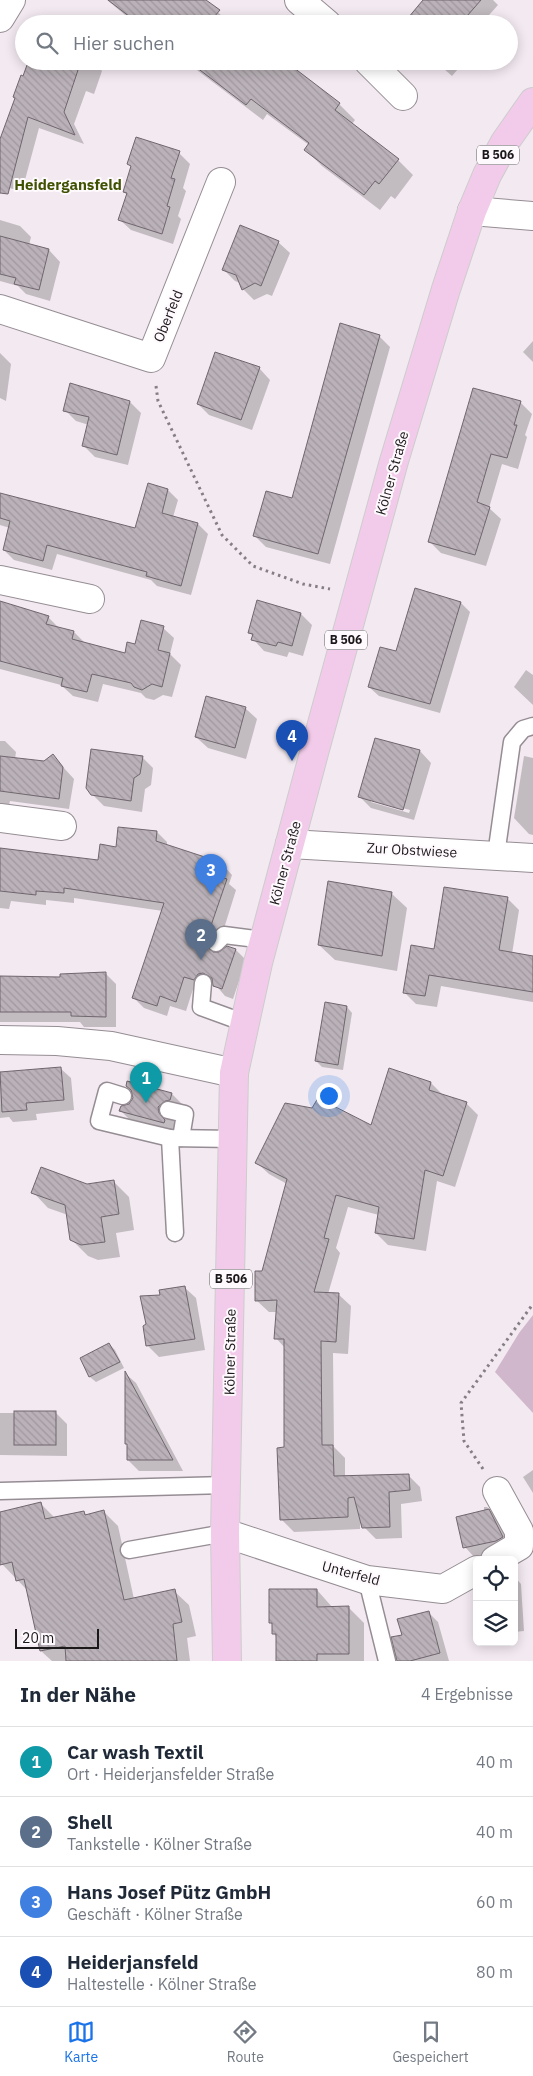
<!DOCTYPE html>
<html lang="de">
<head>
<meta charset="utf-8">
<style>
	:root { --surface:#fff; --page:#f6f6f7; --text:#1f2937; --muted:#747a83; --line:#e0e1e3; --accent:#1a73e8 }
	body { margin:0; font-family:"IBM Plex Sans",sans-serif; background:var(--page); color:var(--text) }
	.controls { position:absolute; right:15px; bottom:15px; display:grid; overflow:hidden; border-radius:8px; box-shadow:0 2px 12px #0003 }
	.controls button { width:45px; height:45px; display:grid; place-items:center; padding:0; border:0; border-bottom:1px solid var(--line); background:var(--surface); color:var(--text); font:25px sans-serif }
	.scale { position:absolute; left:15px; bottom:12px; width:84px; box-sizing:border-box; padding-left:5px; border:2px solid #1b181a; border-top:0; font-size:14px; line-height:18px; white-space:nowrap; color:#1b181a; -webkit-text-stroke:4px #fef9fd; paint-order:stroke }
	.you { position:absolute; left:328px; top:1095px; width:18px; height:18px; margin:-12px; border:4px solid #fff; border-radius:50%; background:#1a73e8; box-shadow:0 0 0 8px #1a73e833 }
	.badge { display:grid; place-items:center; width:32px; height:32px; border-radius:50%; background:var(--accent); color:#fff; font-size:16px; font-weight:700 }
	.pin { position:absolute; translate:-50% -41px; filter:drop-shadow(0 1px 2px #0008) }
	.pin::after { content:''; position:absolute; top:26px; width:18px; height:15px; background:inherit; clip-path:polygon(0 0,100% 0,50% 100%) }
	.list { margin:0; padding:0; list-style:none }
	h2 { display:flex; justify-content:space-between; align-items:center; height:65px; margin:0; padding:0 20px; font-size:21px }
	h2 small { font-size:16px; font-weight:400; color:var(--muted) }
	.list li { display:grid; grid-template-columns:32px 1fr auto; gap:15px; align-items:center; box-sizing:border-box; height:70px; padding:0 20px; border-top:1px solid var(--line) }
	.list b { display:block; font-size:19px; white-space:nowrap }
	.list p { margin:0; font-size:16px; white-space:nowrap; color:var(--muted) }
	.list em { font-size:16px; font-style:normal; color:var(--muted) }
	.icon { flex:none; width:28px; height:28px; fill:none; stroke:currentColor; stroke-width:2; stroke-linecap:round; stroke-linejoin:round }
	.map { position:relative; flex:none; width:533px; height:1661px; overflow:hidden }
	.search { position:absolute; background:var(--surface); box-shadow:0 2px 12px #0003; left:15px; right:15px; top:15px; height:55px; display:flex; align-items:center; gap:12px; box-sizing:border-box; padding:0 18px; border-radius:28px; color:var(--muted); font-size:19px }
	.sheet { height:345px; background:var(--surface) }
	nav { display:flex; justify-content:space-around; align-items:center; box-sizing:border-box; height:70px; border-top:1px solid var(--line); background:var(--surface); font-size:14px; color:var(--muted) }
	nav a { display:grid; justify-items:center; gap:2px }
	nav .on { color:var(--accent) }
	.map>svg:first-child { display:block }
	.green { fill:#d1b7cb }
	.shadow { fill:#0003; fill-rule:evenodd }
	.building { fill:url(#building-back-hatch); stroke:#6f676d }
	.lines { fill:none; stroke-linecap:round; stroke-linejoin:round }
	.service-casing { stroke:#958d93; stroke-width:19 }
	.minor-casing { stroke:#958d93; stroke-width:30 }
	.primary-casing { stroke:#cdcccd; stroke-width:30 }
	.path { stroke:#857f84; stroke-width:3; stroke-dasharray:2.5 4; stroke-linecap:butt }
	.service { stroke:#fff; stroke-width:16 }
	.minor { stroke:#fff; stroke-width:28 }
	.primary { stroke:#f2cbea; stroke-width:28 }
	.labels { text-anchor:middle; stroke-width:4; stroke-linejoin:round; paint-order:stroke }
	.shield { fill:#fef9fd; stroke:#5f5c5e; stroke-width:1 }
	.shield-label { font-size:12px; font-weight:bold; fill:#1b181a }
	.street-label { font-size:14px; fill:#1b181a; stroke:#fef9fd }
	.neighbourhood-label { font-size:15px; font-weight:bold; fill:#3f5201; stroke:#fef9fd }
</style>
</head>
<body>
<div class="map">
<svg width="533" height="1661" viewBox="0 0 533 1661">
	<defs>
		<pattern id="building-back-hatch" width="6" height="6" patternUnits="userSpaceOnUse" patternTransform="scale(1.25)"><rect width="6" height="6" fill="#bab2b8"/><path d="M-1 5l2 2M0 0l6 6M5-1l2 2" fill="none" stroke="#9f989e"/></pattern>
	</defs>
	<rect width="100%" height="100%" fill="#f3eaf1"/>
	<path class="green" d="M533 1315V1413L495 1372 519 1333Z"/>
	<g class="shadow">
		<path d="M107 0H204L231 24H136Z"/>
		<path d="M425 0H493L498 5 481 24H405Z"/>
		<path d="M38 61H93L102 71 94 94 86 91 74 124 84 144 39 128 22 191 0 186V141Z"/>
		<path d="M185 61H283L339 104 355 120 352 124 398 160 413 175 395 199 391 196 380 210 322 166 306 150 309 145 267 114 263 120Z"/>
		<path d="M435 61H465L452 76Z"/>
		<path d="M179 153 190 164 183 188 186 191 178 216 181 219 173 244 131 230 119 219 127 195 124 192 132 167 129 164Z"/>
		<path d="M0 220 20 226 31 237 29 245 49 250 60 262 50 301 26 294 18 286 0 281Z"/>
		<path d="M278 242 290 253 272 296 267 294 254 300 243 289 240 283 235 281 223 269Z"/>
		<path d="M379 336 390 347 330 564 266 547 254 535 292 499Z"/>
		<path d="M533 341V362L523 352Z"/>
		<path d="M0 353 11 364 6 401 0 398Z"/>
		<path d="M259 368 270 380 252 430 209 415 198 404Z"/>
		<path d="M130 402 141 413 128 465 95 457 84 446 89 425 76 421 65 410Z"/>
		<path d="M520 402 532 414 525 435 527 437 518 469 502 464 489 508 501 519 486 566 441 553 429 541Z"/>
		<path d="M149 485 168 490 178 500 173 517 198 524 208 534 191 595 157 586 151 580 57 554 52 570 14 560 4 550 10 528 0 525V494L135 530Z"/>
		<path d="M0 603 48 617 59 628 74 632 85 643 125 654 163 628 174 638 170 654 181 665 172 697 163 695 154 700 146 698 141 693 103 684 98 702 73 696 61 685 0 669Z"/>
		<path d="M461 603 470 612 440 713 379 696 369 687 396 653Z"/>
		<path d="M301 614 312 625 303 656 289 652 287 657 264 651 253 639V637L250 633Z"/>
		<path d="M526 670 533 675V705L514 687Z"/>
		<path d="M245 708 257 719 246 759 208 748 196 737Z"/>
		<path d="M0 741H5L16 752 15 759 45 763 53 756 74 779 69 809 10 801 9 805 0 804Z"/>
		<path d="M420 751 431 763 414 820 371 808 360 797ZM371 800 410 810 409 813 371 802Z"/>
		<path d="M524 756 533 758V835L529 834 514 818Z"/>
		<path d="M142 757 153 768 151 785 145 789 142 812 104 806 92 794Z"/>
		<path d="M157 832 167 842V846L222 864 232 875 229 884 236 890 216 954 227 947 236 950 246 960 233 999 225 996 214 983 209 984 205 990 194 986 186 1011 170 1006 167 1016 144 1008 134 998 163 911 74 898V903L46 900V905L11 901 9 909 0 908V849L99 861 117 848Z"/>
		<path d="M391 893 407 908 397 971 335 960 319 945Z"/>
		<path d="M507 898 519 910 512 954 533 957V1002L441 986 437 1007 416 1004 404 992 435 950Z"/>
		<path d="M105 973 116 984V1027H84L80 1022H0V979L61 978Z"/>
		<path d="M347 1007 352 1013 343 1070 322 1067 316 1061Z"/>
		<path d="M60 1068 71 1078 74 1110 36 1114 37 1120 13 1122 9 1117 0 1118V1071L2 1073Z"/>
		<path d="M431 1083 443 1095 466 1103 478 1115 455 1187 437 1181 426 1251 388 1245 376 1233 379 1215 348 1207 336 1248 340 1253 328 1294H338L351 1306 348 1354 333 1353 334 1447 345 1458V1477L408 1475 420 1487 422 1501 401 1504 402 1538 376 1539 364 1527 360 1517V1529L294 1532 282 1520 285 1448V1348L276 1338 277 1312H269L256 1300 287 1184 269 1174 256 1162 372 1127Z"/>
		<path d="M172 1094 191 1113 177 1133 140 1130 121 1111Z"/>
		<path d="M113 1181 129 1197 134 1230 116 1233 120 1257 98 1260 88 1256 72 1240 68 1215 48 1208 33 1192Z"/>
		<path d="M184 1287 196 1298 205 1350 159 1357 147 1345V1325L161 1296Z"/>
		<path d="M109 1344 115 1350 124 1368 96 1382 90 1377 81 1359Z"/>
		<path d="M126 1374 136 1383 183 1471H139L128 1460V1445L126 1443Z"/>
		<path d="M0 1413H56L67 1424V1456L0 1455Z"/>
		<path d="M533 1470V1493L523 1477Z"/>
		<path d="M41 1504 55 1518 83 1512 87 1515 104 1512 118 1526 134 1599 174 1591 189 1605 196 1636 187 1638 190 1661H52L41 1651 28 1591 2 1564 0 1553V1513Z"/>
		<path d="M484 1507H487L498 1518 514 1549 476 1559 465 1547 484 1511Z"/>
		<path d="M514 1576 521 1584 524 1631 514 1632Z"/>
		<path d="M317 1590 333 1608 348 1607 364 1623V1661H278L277 1638 274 1634 273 1626 270 1622Z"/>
		<path d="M428 1612 438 1622 449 1661H398L403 1636Z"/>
	</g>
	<g class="building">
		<path d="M108 0H206L220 10 214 17 222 24H139Z"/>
		<path d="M423 0H481L460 24H403Z"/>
		<path d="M37 61H81L64 112 75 135 28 117 8 194 0 193V139L15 98 13 97 21 75 23 76 27 65 35 67Z"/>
		<path d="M188 61H285L340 103 335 110 399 159 379 184 375 181 364 195 304 150 309 143 251 99 246 105Z"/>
		<path d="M136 137 180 151 171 178 175 179 167 206 170 207 162 234 118 220 127 193 123 192 131 166 127 164Z"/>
		<path d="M240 225 279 241 261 286 255 283 242 290 236 275 222 270Z"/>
		<path d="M0 236 49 249 39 290 14 284 16 278 0 274Z"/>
		<path d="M340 323 380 335 318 554 253 536 266 491 292 498Z"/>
		<path d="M215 352 260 367 241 420 197 404Z"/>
		<path d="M70 383 130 401 117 455 82 446 89 417 63 411Z"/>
		<path d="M473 388 521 401 514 425H517L507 458 491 454 477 502 490 507 475 555 428 542Z"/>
		<path d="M148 483 168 489 162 513 198 523 181 586 146 576 147 572 47 545 43 561 3 550 10 521 0 518V493L135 528Z"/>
		<path d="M415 588 461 602 430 704 368 687 380 647 396 651Z"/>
		<path d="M257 600 301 613 292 646 278 642 276 646 251 640 253 634 248 633Z"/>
		<path d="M0 601 49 616 46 624 74 631 72 639 125 653 127 642 135 644 141 620 164 626 158 650 170 653 162 687 152 684 142 690 134 687 131 683 92 674 87 692 61 686 63 678 0 661Z"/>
		<path d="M206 696 246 707 235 748 195 737Z"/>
		<path d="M375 738 420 750 403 810 358 797Z"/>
		<path d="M91 749 143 756 140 774 134 778 131 801 91 795 86 788Z"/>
		<path d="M53 754 63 767 59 799 0 791V756L44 761Z"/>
		<path d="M118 827 157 831 156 841 223 863 218 876 227 879 206 940 207 946 213 952H219L227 946 236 949 222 989 213 986 212 978 203 973 198 974 194 980 184 977 176 1002 160 996 157 1006 132 998 164 903 64 888V893L36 891V895L0 891V848L98 860 100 844 116 847Z"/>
		<path d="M328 881 392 892 382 956 318 945Z"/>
		<path d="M444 887 508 897 499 950 533 956V992L429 975 425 996 403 993 411 945 434 949Z"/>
		<path d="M106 972V1017L71 1016V1012H0V976L60 977V974Z"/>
		<path d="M325 1002 347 1006 338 1065 315 1061Z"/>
		<path d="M61 1067 64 1100 26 1103 27 1110 2 1112 0 1072Z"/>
		<path d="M389 1068 431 1082 429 1090 467 1102 443 1176 425 1170 414 1239 375 1233 379 1207 336 1195 324 1238 329 1239 314 1292 339 1293 336 1342 321 1341 322 1445H333L334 1476 409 1474 410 1490 389 1492 390 1527 362 1528 354 1497 348 1498V1517L280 1520 277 1448 284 1447V1339H274L277 1300 255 1301V1271H262L287 1179 255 1163 285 1103 312 1108 318 1098 371 1125Z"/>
		<path d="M127 1081 172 1093 170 1100 165 1101 158 1107 159 1113 165 1120 164 1123 119 1111 121 1106 129 1104 133 1098 131 1090 126 1086Z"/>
		<path d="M41 1167 87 1184 114 1180 119 1214 101 1217 105 1242 81 1245 70 1240 65 1205 31 1193Z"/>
		<path d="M185 1286 195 1339 146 1346 143 1326 146 1324 140 1296 160 1295 159 1290Z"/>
		<path d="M109 1343 120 1362 89 1377 80 1358Z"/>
		<path d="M125 1371 173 1460H127V1444H125Z"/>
		<rect x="14" y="1411" width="42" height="34"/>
		<path d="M41 1502 45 1519 84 1511 85 1515 104 1510 124 1600 175 1589 182 1622 173 1624 177 1661H66L65 1646 40 1651 24 1579 16 1581 12 1562 0 1565V1512Z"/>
		<path d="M489 1509 503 1537 496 1541 463 1548 456 1517Z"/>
		<path d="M269 1589H317V1607L349 1606V1654H317V1661H276V1634H272V1623H269Z"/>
		<path d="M429 1611 440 1653 410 1661H397L391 1637 402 1635 397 1619Z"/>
	</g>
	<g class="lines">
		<defs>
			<g id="service">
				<path d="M496 855 512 742 523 729 533 726"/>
				<path d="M216 943 224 935 264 940"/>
				<path d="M203 983 201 1007 245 1023"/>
				<path d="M123 1096 107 1091 99 1121 170 1138 234 1139"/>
				<path d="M168 1110 185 1114 181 1138"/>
				<path d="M170 1138 175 1233"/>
				<path d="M0 1491 226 1485"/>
				<path d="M129 1550 225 1533"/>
				<path d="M367 1580 387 1661"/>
			</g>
			<g id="minor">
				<path d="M299 0 327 24"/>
				<path d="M0 18 11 0"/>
				<path d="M368 61 403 96"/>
				<path d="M472 211 533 216"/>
				<path d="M0 309 151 358 221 182"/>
				<path d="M0 580 90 599"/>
				<path d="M0 818 62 826"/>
				<path d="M290 844 533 858"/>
				<path d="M0 1040 57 1041 111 1046 234 1073"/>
				<path d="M225 1533 367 1580 443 1589 477 1570"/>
				<path d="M495 1560 519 1546V1531L497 1491"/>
			</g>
			<path id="primary" d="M227 1661 225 1533 234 1073 258 963 314 753 394 461 446 289 472 211 487 175 505 142 533 102"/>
		</defs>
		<use href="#service" class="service-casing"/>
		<use href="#minor" class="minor-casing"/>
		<use href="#primary" class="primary-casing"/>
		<g class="path">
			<path d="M156 386 158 401 222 535 253 566 303 584 330 589"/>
			<path d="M483 1469 464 1441 461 1403 533 1304"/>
		</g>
		<use href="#service" class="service"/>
		<use href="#minor" class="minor"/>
		<use href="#primary" class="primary"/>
	</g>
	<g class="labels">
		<g class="shield">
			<rect x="477" y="145.5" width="42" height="19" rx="4"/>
			<rect x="325" y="630.5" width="42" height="19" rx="4"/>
			<rect x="210" y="1269.5" width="42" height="19" rx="4"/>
		</g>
		<g class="shield-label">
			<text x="498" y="159">B 506</text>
			<text x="346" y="644">B 506</text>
			<text x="231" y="1283">B 506</text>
		</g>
		<g class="street-label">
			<text transform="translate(168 316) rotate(-68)" y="5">Oberfeld</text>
			<text transform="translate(392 473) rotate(-74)" y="5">Kölner Straße</text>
			<text transform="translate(412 850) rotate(3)" y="5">Zur Obstwiese</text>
			<text transform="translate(285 863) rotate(-75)" y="5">Kölner Straße</text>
			<text transform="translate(230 1352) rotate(-89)" y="5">Kölner Straße</text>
			<text transform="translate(351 1573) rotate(15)" y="5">Unterfeld</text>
		</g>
		<g class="neighbourhood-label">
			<text x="68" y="190">Heidergansfeld</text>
		</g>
	</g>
</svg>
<div class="controls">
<button><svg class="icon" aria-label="locate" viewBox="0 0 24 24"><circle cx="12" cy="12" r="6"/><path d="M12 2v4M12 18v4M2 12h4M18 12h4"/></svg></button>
<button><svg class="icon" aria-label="layers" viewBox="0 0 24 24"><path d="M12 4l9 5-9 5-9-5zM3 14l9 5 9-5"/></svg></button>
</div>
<div class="scale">20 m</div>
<div class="you"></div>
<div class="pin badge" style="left:146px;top:1103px;background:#0f9aa8">1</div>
<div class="pin badge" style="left:201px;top:960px;background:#5c6f8a">2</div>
<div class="pin badge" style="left:211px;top:895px;background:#3f7fe0">3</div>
<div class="pin badge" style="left:292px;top:761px;background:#1a4fb4">4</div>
<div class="search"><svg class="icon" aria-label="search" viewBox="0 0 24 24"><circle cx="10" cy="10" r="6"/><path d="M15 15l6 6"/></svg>Hier suchen</div>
</div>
<section class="sheet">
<h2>In der Nähe<small>4 Ergebnisse</small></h2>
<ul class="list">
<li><span class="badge" style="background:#0f9aa8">1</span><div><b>Car wash Textil</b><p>Ort · Heiderjansfelder Straße</p></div><em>40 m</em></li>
<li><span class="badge" style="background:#5c6f8a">2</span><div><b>Shell</b><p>Tankstelle · Kölner Straße</p></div><em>40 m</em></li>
<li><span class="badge" style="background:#3f7fe0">3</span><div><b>Hans Josef Pütz GmbH</b><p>Geschäft · Kölner Straße</p></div><em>60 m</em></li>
<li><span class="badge" style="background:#1a4fb4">4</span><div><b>Heiderjansfeld</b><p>Haltestelle · Kölner Straße</p></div><em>80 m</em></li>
</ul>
</section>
<nav>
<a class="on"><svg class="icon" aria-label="map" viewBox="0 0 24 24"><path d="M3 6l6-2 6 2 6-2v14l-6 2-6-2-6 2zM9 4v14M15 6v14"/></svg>Karte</a>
<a><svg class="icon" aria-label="directions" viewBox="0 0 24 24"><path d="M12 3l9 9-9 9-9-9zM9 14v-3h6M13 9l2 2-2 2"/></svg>Route</a>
<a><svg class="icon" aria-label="saved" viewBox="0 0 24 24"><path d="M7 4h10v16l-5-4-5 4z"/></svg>Gespeichert</a>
</nav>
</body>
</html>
